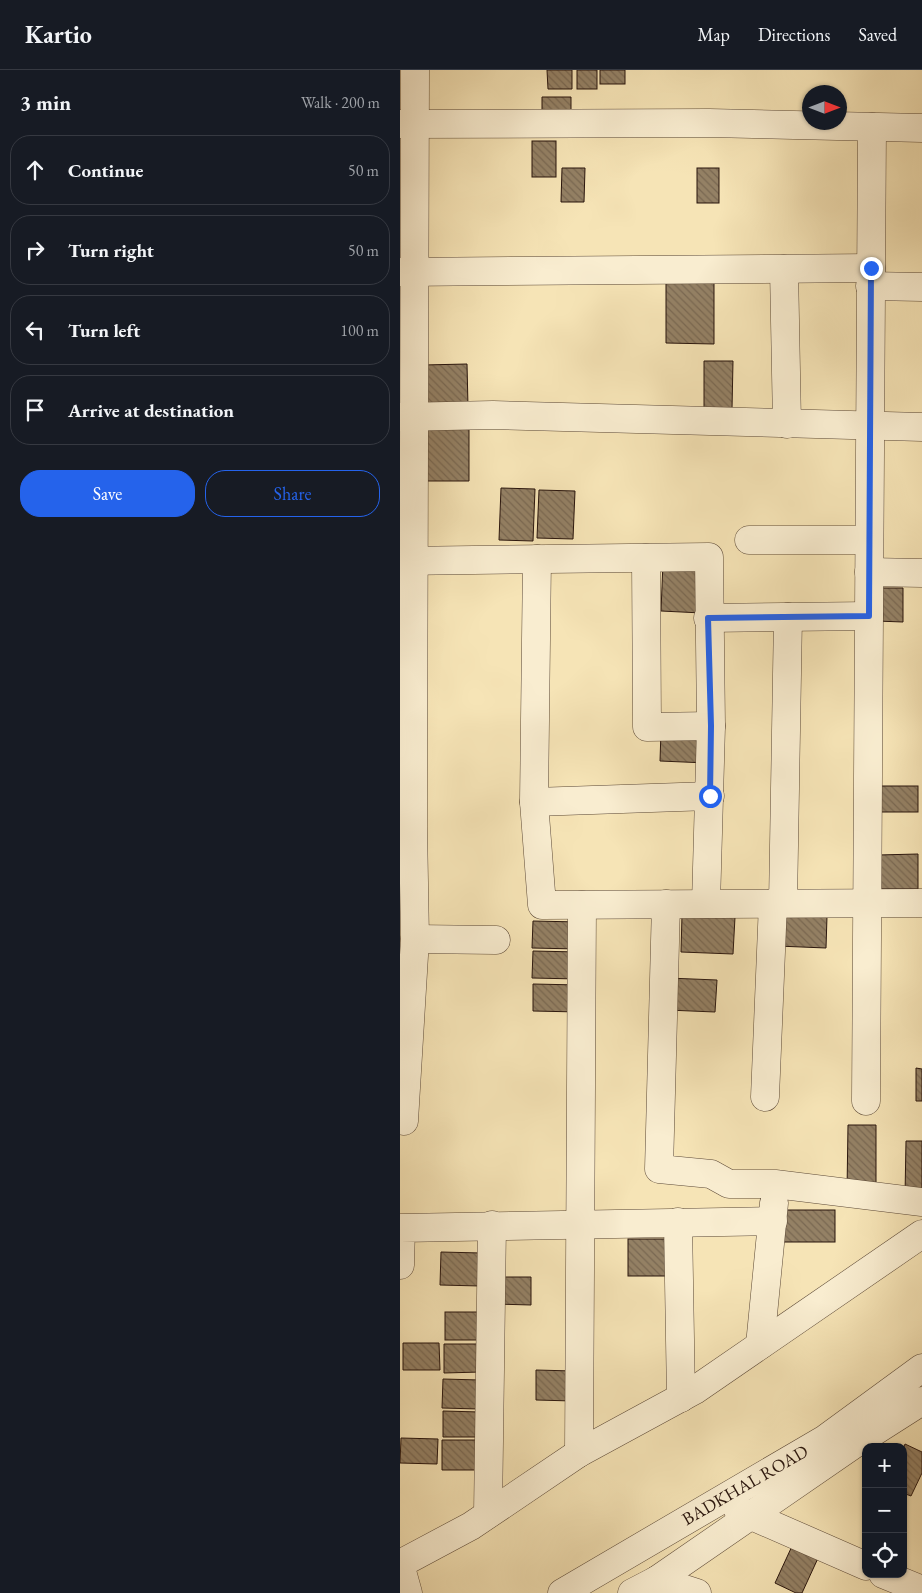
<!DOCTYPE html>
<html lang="en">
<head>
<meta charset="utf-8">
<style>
	:root { --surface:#171b24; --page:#242831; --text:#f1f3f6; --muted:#9ea1a6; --line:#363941; --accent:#2563eb }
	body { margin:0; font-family:"EB Garamond",serif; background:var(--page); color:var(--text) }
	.controls { position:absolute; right:15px; bottom:15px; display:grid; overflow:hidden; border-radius:10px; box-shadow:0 1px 4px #0004 }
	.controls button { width:45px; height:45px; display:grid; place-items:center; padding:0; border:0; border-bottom:1px solid var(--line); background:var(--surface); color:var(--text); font:25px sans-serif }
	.compass { position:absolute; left:402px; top:15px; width:45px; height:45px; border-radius:50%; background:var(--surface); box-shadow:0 1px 4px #0004; rotate:90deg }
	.stop { position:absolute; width:15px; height:15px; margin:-11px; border:4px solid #2563eb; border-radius:50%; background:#fff }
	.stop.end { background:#2563eb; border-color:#fff; box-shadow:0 1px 5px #0008 }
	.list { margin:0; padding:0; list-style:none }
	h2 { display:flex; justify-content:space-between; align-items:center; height:65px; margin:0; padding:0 20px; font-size:21px }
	h2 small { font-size:16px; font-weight:400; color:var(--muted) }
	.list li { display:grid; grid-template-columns:32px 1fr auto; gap:15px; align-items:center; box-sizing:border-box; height:70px; margin:0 10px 10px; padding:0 10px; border:1px solid var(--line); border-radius:20px }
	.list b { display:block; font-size:19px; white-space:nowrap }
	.list em { font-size:16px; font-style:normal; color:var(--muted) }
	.actions { display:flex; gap:10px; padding:15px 20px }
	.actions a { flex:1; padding:11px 0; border:1px solid var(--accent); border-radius:20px; text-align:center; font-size:18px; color:var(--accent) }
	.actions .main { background:var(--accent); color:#fff }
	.icon { flex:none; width:28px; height:28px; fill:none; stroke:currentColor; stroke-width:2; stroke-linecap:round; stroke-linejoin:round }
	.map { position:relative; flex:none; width:522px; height:1523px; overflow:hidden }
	header { display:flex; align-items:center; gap:30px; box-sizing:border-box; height:70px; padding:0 25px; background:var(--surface); border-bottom:1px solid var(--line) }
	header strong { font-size:24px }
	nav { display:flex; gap:28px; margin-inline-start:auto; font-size:18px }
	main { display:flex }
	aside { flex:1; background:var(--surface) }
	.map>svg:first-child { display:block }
	.building { fill:url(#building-back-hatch); stroke:#29150d }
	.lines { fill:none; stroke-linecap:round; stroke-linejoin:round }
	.minor-casing { stroke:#5c4937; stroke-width:29 }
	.minor { stroke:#f9edd0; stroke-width:28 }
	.route { stroke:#2563eb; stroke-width:6 }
	.labels { text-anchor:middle; stroke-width:4.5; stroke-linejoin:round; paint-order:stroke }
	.street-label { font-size:18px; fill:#29150d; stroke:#f9edd0 }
</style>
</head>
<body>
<header>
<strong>Kartio</strong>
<nav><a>Map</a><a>Directions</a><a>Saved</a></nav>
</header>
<main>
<aside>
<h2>3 min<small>Walk · 200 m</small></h2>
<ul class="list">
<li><svg class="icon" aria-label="ahead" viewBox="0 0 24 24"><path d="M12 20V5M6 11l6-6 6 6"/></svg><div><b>Continue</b></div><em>50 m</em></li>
<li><svg class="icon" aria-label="right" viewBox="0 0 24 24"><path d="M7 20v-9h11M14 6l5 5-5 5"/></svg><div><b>Turn right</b></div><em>50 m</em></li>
<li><svg class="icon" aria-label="left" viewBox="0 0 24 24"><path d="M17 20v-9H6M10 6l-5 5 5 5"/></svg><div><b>Turn left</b></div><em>100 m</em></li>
<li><svg class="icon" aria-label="arrive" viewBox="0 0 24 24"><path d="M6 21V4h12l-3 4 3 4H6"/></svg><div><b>Arrive at destination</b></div></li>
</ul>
<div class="actions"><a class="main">Save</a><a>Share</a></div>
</aside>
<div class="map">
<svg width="522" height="1523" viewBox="0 0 522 1523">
	<defs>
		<pattern id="building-back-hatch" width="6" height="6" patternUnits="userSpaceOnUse" patternTransform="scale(1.25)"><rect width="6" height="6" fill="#948165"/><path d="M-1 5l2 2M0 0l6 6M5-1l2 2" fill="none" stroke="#796852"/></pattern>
	</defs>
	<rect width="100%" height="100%" fill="#f6e4b6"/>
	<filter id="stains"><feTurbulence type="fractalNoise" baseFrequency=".004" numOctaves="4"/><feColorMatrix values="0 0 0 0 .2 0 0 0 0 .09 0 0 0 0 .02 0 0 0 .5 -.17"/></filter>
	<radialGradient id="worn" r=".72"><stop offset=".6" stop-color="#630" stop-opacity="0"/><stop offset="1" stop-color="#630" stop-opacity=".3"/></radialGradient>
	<g class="building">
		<path d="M147 0H172V19H148Z"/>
		<rect x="177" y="0" width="20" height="19"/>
		<rect x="200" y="0" width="25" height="14"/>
		<path d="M142 27H171V52L142 51Z"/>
		<rect x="132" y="71" width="24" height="36"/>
		<path d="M162 98H185L184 132H161Z"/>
		<rect x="297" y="98" width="22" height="35"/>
		<path d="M266 208H314V274L266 273Z"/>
		<path d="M304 291H333L332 339 304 338Z"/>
		<path d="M67 294 68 337H23V295Z"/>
		<path d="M69 353V411H24V354Z"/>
		<path d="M101 418 135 419 133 471 99 470Z"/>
		<path d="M139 420 175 421 173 469 137 468Z"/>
		<path d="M263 492 304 493 302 543 261 541Z"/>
		<path d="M476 518H503V552L476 551Z"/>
		<path d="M261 661 309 663 307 693 260 691Z"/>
		<rect x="473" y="716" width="45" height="26"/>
		<path d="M518 784V819H478V785Z"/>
		<path d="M378 844 427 846 426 878 377 876Z"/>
		<path d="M282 845 335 847 333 884 281 882Z"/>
		<path d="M133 851 179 852 178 879 132 878Z"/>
		<path d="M133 881 178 882V909L132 908Z"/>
		<path d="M268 908 317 910 315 942 267 940Z"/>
		<path d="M133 914 179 915V942L133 941Z"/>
		<path d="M516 998 522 999V1031H516Z"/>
		<path d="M448 1055H476V1121H447Z"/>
		<path d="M506 1071H522V1126H505Z"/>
		<rect x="382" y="1140" width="53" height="32"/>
		<rect x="228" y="1169" width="39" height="37"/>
		<path d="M41 1182 81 1183 80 1216 40 1215Z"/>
		<path d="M94 1207H131V1235L94 1234Z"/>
		<rect x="45" y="1242" width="36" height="28"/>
		<path d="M3 1273H39L40 1300H3Z"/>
		<path d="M44 1274H80L81 1302 44 1303Z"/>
		<path d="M136 1300 173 1301V1331L136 1330Z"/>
		<path d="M43 1309 80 1310 79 1339 42 1338Z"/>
		<path d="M43 1341 80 1342 79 1367H43Z"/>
		<path d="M1 1368 38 1369 37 1394 0 1393Z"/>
		<path d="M42 1370H77L78 1400H42Z"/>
		<path d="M505 1374 522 1382V1403L511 1426 503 1423V1379Z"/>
		<path d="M393 1474 419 1486 402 1523H396L375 1513Z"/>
	</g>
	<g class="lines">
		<defs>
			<g id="minor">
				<path d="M0 54 309 53 522 58"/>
				<path d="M384 199 387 354"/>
				<path d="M0 202 471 198"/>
				<path d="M470 216 522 217"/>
				<path d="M0 347 93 345 522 357"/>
				<path d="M349 470H469"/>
				<path d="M246 488 247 657 311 656"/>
				<path d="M137 489 134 732 142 835 522 833"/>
				<path d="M0 491 309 487 311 656 306 834"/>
				<path d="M469 502 522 503"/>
				<path d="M308 548 469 546"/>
				<path d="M134 732 310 726"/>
				<path d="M383 833 388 547"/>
				<path d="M266 834 259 1099 311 1104 329 1114H375L522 1132"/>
				<path d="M15 869 96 870"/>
				<path d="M365 1027 373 833"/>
				<path d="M466 1031 472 57"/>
				<path d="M4 1051 15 869 13 757 15 0"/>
				<path d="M278 1152 281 1328"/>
				<path d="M0 1195 1 1158 373 1151"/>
				<path d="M360 1275 374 1133"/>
				<path d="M179 1383 182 835"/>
				<path d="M338 1440 466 1496"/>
				<path d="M88 1444 92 1155"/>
				<path d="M0 1494 71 1456 179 1383 295 1320 522 1164"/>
				<path d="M0 1494 8 1523"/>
				<path d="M483 1504 522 1520"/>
				<path d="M257 1510 297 1523"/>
				<path d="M162 1523 425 1369 522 1298"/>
				<path d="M232 1523 257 1510 453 1375 522 1331"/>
			</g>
		</defs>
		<use href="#minor" class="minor-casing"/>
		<use href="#minor" class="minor"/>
	</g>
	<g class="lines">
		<path class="route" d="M310 726 311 656 308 548 469 546 471 198"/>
	</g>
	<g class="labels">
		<g class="street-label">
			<text transform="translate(345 1415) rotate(-30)" y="6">BADKHAL ROAD</text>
		</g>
	</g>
	<rect width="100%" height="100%" filter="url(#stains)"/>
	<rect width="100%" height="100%" fill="url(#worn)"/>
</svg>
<div class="controls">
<button>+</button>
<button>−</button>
<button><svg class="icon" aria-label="locate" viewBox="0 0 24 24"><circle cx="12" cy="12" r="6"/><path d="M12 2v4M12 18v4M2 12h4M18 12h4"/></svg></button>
</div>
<svg class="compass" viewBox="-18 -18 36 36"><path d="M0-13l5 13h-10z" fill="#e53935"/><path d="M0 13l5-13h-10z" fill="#9ea1a6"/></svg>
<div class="stop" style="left:310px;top:726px"></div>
<div class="stop end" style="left:471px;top:198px"></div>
</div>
</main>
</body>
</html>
